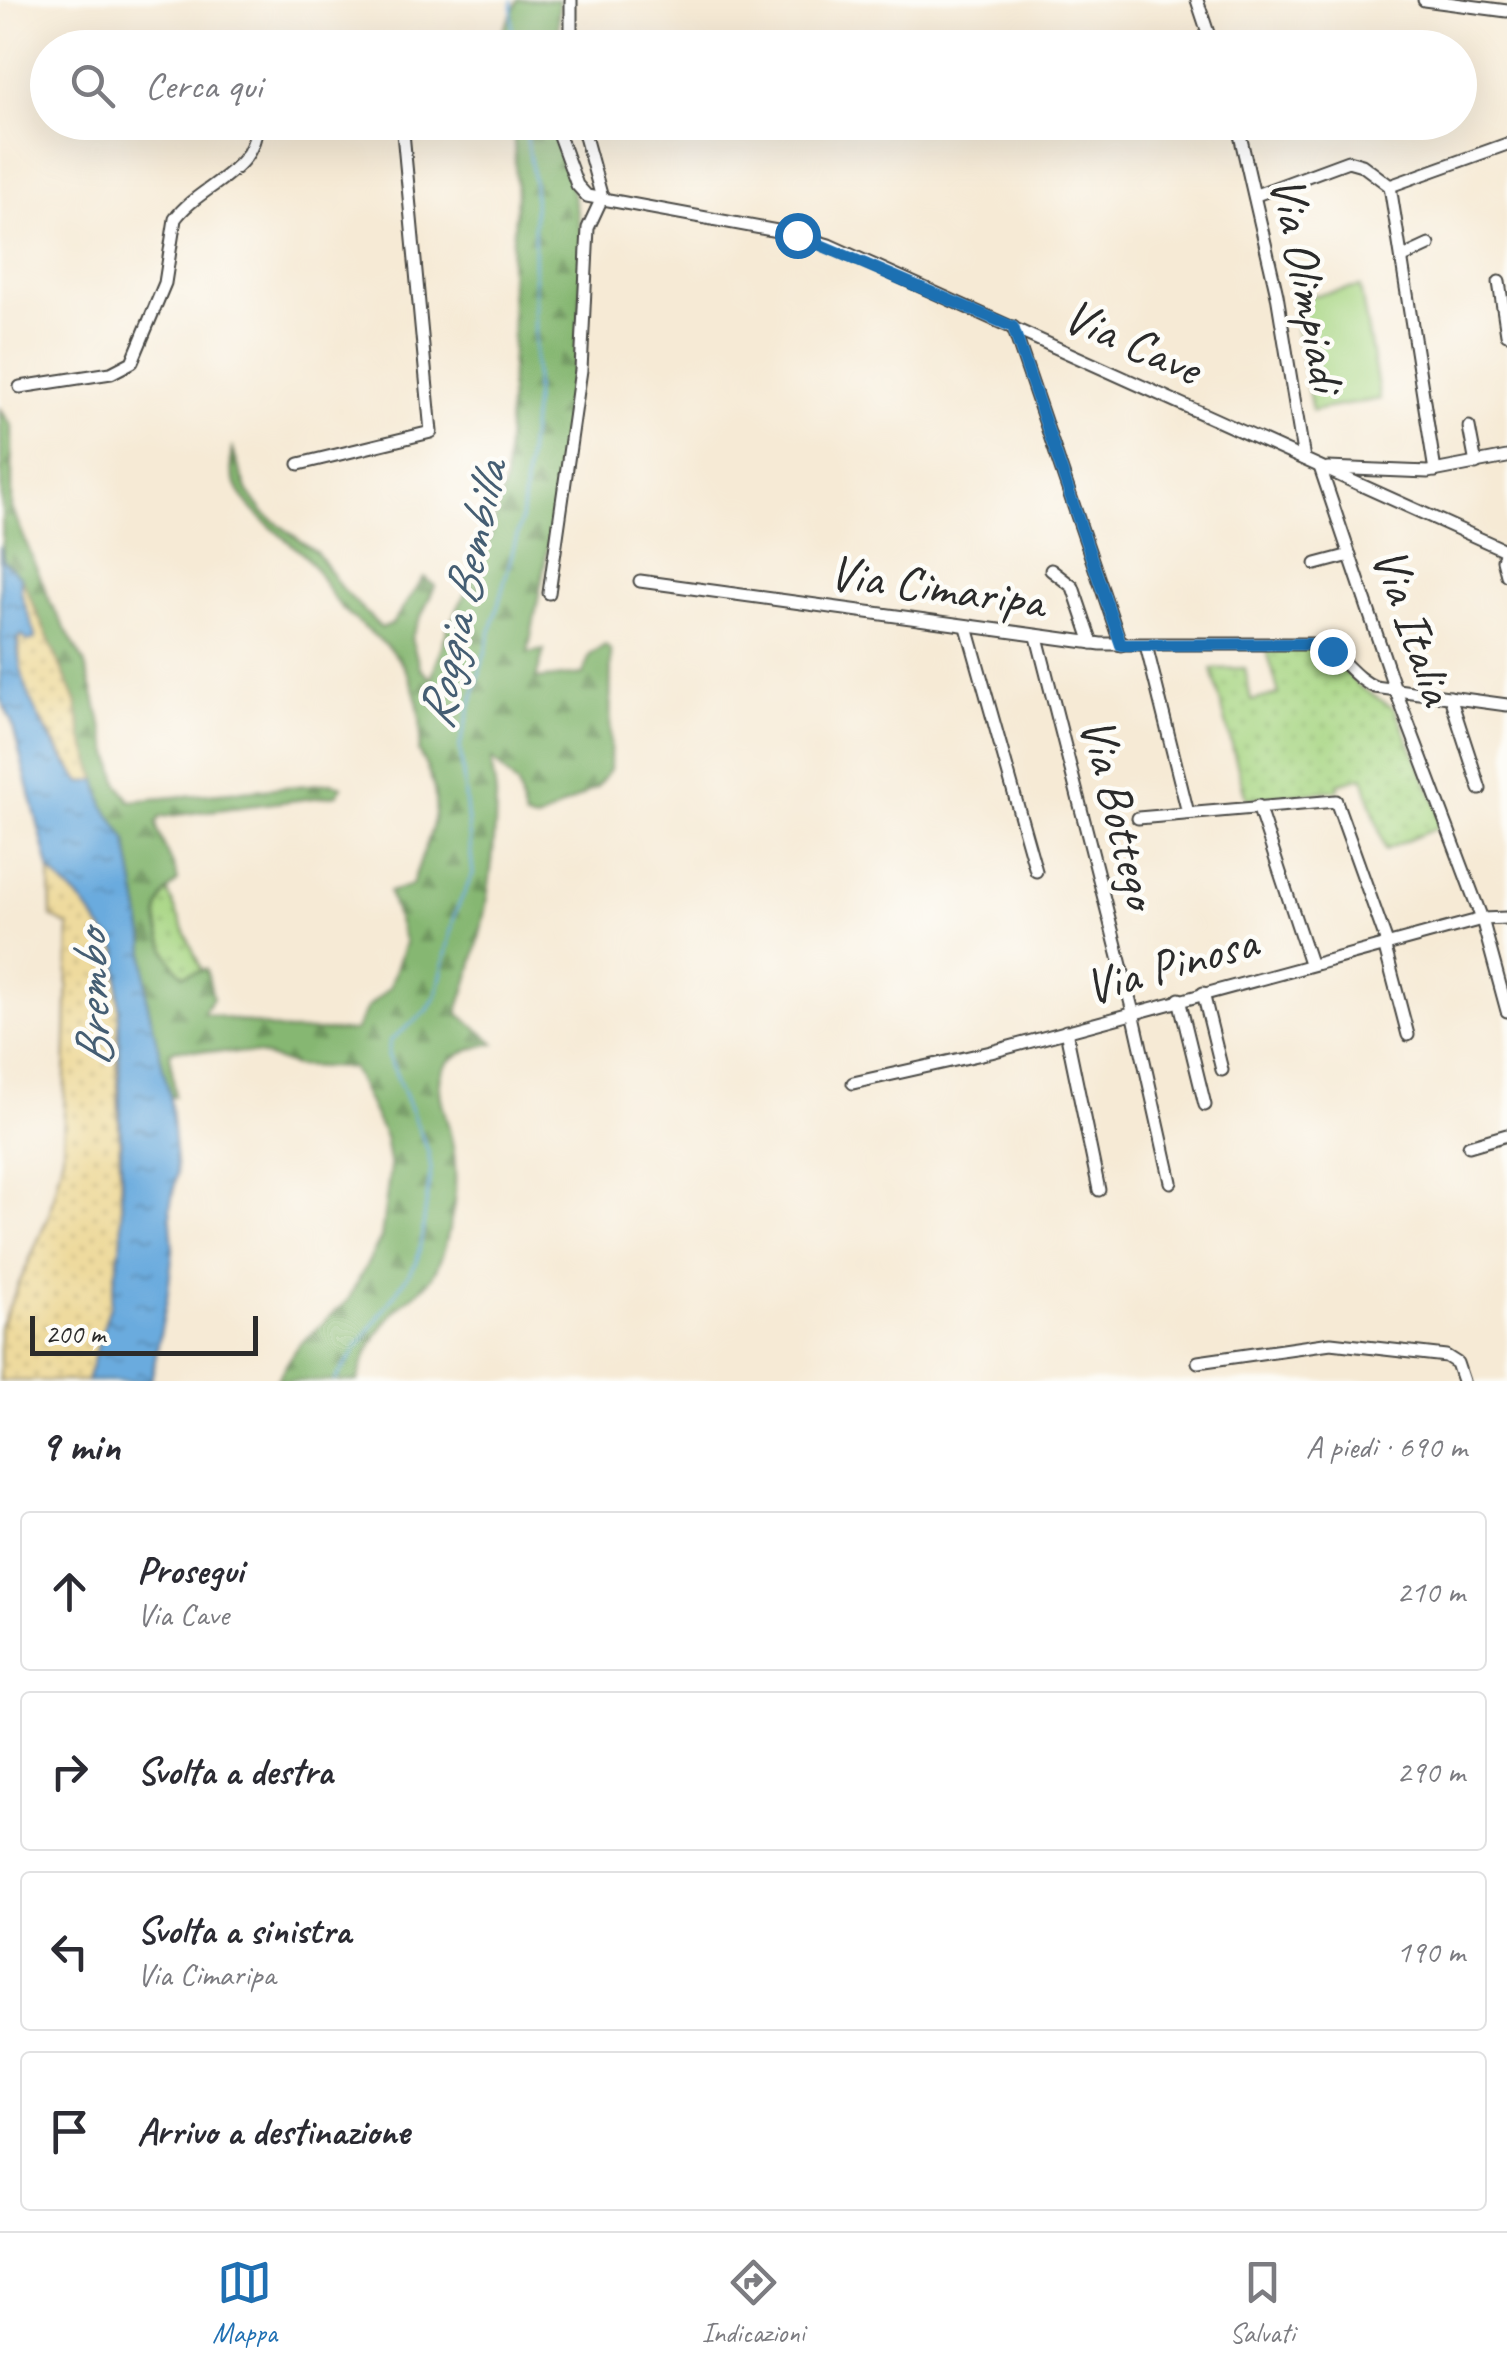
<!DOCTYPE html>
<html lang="it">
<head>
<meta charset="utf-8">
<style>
	:root { --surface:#fff; --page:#f7f7f7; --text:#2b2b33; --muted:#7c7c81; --line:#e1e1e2; --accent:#1f6fb2 }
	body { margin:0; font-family:Caveat,sans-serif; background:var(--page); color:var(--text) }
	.scale { position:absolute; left:30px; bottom:25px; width:228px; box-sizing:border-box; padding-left:10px; border:5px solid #2b2b2b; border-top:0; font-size:28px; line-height:35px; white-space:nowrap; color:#2b2b2b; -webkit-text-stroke:8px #fdfcf7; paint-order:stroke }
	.stop { position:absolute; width:30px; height:30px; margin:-22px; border:8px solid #1f6fb2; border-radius:50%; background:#fff }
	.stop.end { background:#1f6fb2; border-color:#fff; box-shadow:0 2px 10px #0008 }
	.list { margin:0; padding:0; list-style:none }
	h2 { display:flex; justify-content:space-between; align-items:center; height:130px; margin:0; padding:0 40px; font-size:42px }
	h2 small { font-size:32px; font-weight:400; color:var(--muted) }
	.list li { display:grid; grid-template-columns:65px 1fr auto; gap:30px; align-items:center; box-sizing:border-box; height:160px; margin:0 20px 20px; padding:0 20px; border:2px solid var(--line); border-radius:10px }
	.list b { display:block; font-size:38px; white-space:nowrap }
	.list p { margin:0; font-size:32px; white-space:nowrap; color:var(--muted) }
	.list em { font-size:32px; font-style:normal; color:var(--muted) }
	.icon { flex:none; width:55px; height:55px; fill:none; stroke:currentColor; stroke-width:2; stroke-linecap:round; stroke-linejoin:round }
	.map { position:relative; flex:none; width:1507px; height:1381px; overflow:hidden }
	.search { position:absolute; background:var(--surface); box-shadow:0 10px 40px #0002; left:30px; right:30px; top:30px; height:110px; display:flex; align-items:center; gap:25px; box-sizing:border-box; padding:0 35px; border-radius:55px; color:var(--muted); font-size:38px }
	.sheet { height:850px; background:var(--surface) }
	nav { display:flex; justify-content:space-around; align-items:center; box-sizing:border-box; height:140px; border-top:2px solid var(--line); background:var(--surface); font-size:28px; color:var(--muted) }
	nav a { display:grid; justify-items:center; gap:5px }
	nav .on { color:var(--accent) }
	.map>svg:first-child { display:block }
	.grass { fill:url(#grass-dots); stroke:#6a8058; stroke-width:2.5 }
	.forest { fill:url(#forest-firs); stroke:#58714e; stroke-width:2.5 }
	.sand { fill:url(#sand-dots); stroke:#8c8264; stroke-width:2.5 }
	.pitch { fill:#a8d684; stroke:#6a8058; stroke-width:2.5 }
	.water { fill:url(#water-ripples); stroke:#4b6b84; stroke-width:2.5 }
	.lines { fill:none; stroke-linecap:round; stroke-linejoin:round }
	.stream { stroke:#6babde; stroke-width:2.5 }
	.minor-casing { stroke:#494844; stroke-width:15 }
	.minor { stroke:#fff; stroke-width:11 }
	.route { stroke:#1f6fb2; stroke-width:12 }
	.labels { text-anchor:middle; stroke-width:9; stroke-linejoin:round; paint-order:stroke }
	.street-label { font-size:50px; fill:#2b2b2b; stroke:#fdfcf7 }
	.water-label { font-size:52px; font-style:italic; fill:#455e73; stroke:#fdfcf7 }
</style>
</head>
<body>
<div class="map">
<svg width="1507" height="1381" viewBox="0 0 1507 1381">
	<defs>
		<pattern id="grass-dots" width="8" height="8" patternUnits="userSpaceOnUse" patternTransform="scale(2.5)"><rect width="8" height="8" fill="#a8d684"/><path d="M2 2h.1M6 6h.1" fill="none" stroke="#91b872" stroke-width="1.8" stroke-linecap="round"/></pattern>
		<pattern id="forest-firs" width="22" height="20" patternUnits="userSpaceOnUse" patternTransform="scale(2.5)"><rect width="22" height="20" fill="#86b772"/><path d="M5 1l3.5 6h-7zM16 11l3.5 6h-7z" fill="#6e955e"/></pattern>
		<pattern id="sand-dots" width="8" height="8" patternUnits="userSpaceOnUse" patternTransform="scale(2.5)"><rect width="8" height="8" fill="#eeda9e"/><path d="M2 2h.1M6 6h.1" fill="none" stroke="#cb8" stroke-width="1.8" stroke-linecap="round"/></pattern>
		<pattern id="water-ripples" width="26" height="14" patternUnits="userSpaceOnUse" patternTransform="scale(2.5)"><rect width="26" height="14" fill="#6babde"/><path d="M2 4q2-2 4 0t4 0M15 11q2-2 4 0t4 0" fill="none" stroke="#588bb4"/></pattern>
	</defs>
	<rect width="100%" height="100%" fill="#fdfcf7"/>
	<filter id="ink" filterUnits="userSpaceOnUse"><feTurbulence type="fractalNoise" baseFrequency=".01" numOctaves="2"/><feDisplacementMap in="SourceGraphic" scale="20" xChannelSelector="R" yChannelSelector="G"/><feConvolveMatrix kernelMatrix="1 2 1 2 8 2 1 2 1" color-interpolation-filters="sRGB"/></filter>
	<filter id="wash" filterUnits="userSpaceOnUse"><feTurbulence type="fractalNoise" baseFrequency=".0048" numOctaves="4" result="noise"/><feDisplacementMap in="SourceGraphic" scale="40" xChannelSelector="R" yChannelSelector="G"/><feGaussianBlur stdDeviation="2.25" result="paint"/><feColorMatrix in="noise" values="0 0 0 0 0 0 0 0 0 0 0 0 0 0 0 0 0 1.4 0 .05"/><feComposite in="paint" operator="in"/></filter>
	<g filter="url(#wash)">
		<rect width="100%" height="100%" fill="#f6ead5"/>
		<g class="grass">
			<path d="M1308 646 1329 654 1358 686 1395 709 1438 808 1441 826 1385 850 1363 777 1338 784 1339 790 1246 799 1212 669 1245 668 1251 701 1279 694 1266 647Z"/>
			<path d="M137 821 212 994 160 1046Z"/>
		</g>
		<g class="forest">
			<path d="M518 0H559L558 35 539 44 527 37V47L495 48Z"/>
			<path d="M513 123H550L570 179 583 240 580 320 562 472 528 653 544 650 536 679 583 674 590 655 605 645 611 651 610 769 597 787 536 821 525 818 518 786 492 759C491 772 496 785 496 798 495 868 482 942 459 1008V1014L495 1043C413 1059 444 1095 453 1147 456 1165 456 1191 453 1209 448 1234 444 1261 428 1282 420 1292 408 1298 399 1307 381 1324 362 1357 358 1381H276L298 1346 348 1300 381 1238 390 1168 385 1137 352 1068 295 1066 259 1054 177 1049 170 1052 175 1096 170 1097 147 1001 144 936 127 841 104 806 82 736 76 701 21 577 3 561 0 409 12 426V508L51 604 84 662 119 785 130 801 331 783 342 786 337 795 160 817 156 823C160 845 174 859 178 881 173 886 165 893 162 899 150 921 167 960 183 975L206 969 213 998 203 1013 287 1031H355L367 1008 390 987 405 943 389 892 412 885C429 829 452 808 418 751 426 725 415 679 397 657 381 638 357 624 340 606 327 591 319 569 305 556 274 527 222 498 232 449L248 492 265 514 317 553 341 588 381 628 392 624 424 577 435 586 411 638 420 668 431 679 448 628 486 552 505 481 513 335 510 267 517 197Z"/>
		</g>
		<g class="sand">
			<path d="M21 577 76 701 82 736 97 780 81 783 31 705 19 672Z"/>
			<path d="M50 871 83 903 118 951 121 993 117 1062 122 1238 110 1306 87 1381H0V1327L49 1215 63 1154 69 926 51 917Z"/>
		</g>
		<path class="pitch" d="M1360 287 1380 399 1312 411 1292 299Z"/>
		<path class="water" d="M0 546 3 561 21 577C18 602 33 615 35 639L27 641 22 635 17 639C20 695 47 738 81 783L97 780 104 806 127 841 144 936 147 1001 170 1097 177 1174 170 1207 173 1250 167 1299 151 1381H87L110 1306 122 1238 118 951 83 903 50 871 12 723 0 698Z"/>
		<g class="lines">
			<g class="stream">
				<path d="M512 0V38"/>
				<path d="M334 1381 417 1262 422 1234 431 1169 428 1151 388 1055 390 1041 427 1011 437 994 455 913 473 874 460 745 521 521 535 391 534 182 524 122"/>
			</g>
		</g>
	</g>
	<g filter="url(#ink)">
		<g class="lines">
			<defs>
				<g id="minor">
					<path d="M571 0V48"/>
					<path d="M1197 0 1213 48"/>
					<path d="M1424 0 1507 11"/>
					<path d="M400 48 482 38 527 48"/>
					<path d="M554 122 577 185 587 196 788 233 829 245 1507 551"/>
					<path d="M581 122 602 198"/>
					<path d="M1237 122 1277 295 1304 459"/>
					<path d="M1390 186 1435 471"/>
					<path d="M1256 195 1348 161 1362 165 1390 186 1507 144"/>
					<path d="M1403 257 1429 245"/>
					<path d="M1499 282 1507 334"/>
					<path d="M1013 327 1121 645"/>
					<path d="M20 387 111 373 132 362 165 283 175 219C199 185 259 172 256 122"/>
					<path d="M1469 427 1476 464"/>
					<path d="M299 464 431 432 402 122"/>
					<path d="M1320 467 1394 686 1482 919 1507 1011"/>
					<path d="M1328 468 1428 472 1507 457"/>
					<path d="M1506 550 1503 560 1507 575"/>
					<path d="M1316 564 1350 555"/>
					<path d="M1051 570 1073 587 1092 643"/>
					<path d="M640 581 1101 644H1313C1340 649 1350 677 1375 687L1507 705"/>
					<path d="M549 593 581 370 588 228 602 198"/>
					<path d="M967 627 1036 871"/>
					<path d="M1037 637 1133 1012 1171 1182"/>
					<path d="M1146 645 1188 813"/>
					<path d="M1450 697 1480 789"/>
					<path d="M1258 806 1310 963"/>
					<path d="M1138 818 1336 801 1387 943"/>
					<path d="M1384 944 1408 1035"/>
					<path d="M1203 993 1222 1070"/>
					<path d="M1179 999 1205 1105"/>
					<path d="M1066 1031 1099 1190"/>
					<path d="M853 1083 991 1052 1482 919 1507 918"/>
					<path d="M1469 1146 1507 1135"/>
					<path d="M1198 1362 1331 1343 1446 1356 1457 1363 1463 1381"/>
				</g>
			</defs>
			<use href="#minor" class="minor-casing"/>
			<use href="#minor" class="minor"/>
		</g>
	</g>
	<g class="lines" filter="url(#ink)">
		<path class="route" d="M797 235 1013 327 1121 645 1310 644 1332 651"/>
	</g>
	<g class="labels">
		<g class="street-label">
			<text transform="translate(1309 283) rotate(79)" y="18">Via Olimpiadi</text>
			<text transform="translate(1133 340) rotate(24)" y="18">Via Cave</text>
			<text transform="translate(937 585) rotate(8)" y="18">Via Cimaripa</text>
			<text transform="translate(1415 625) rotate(71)" y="18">Via Italia</text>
			<text transform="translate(1121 812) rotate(76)" y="18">Via Bottego</text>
			<text transform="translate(1170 963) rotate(-16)" y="18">Via Pinosa</text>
		</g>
		<g class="water-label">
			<text transform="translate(461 595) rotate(-78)" y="18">Roggia Bembilla</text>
			<text transform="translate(91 1000) rotate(-92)" y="18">Brembo</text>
		</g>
	</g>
</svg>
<div class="scale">200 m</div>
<div class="stop" style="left:797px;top:235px"></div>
<div class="stop end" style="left:1332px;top:651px"></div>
<div class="search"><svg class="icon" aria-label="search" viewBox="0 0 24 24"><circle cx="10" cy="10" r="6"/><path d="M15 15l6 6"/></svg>Cerca qui</div>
</div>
<section class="sheet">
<h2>9 min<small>A piedi · 690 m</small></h2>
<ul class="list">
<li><svg class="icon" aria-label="ahead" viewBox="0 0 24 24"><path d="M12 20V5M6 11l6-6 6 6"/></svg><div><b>Prosegui</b><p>Via Cave</p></div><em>210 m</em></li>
<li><svg class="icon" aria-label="right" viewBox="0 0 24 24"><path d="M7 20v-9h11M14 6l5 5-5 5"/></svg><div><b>Svolta a destra</b></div><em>290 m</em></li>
<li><svg class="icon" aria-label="left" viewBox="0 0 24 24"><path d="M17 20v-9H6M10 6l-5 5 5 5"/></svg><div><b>Svolta a sinistra</b><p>Via Cimaripa</p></div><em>190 m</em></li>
<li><svg class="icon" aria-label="arrive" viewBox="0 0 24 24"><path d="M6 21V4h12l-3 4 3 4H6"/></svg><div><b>Arrivo a destinazione</b></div></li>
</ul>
</section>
<nav>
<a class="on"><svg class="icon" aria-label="map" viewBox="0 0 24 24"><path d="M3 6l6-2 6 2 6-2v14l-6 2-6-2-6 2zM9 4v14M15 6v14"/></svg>Mappa</a>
<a><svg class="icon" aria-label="directions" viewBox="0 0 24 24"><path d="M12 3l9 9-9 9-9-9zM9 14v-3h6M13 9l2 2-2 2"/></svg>Indicazioni</a>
<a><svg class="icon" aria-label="saved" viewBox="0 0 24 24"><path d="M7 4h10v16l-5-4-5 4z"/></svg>Salvati</a>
</nav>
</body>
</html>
